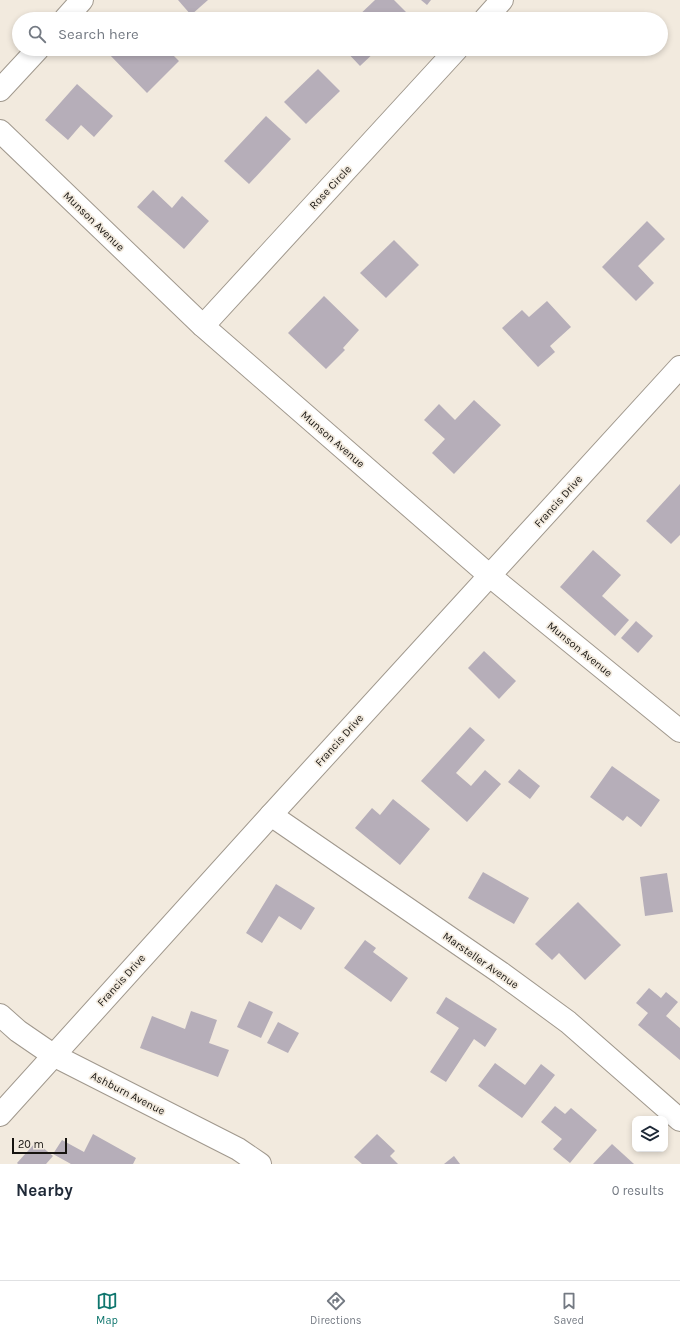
<!DOCTYPE html>
<html lang="en">
<head>
<meta charset="utf-8">
<style>
	:root { --surface:#fff; --page:#f6f6f7; --text:#1f2937; --muted:#747a83; --line:#e0e1e3; --accent:#0f766e }
	body { margin:0; font-family:Karla,sans-serif; background:var(--page); color:var(--text) }
	.controls { position:absolute; right:12px; bottom:12px; display:grid; overflow:hidden; border-radius:8px; box-shadow:0 2px 6px #0003 }
	.controls button { width:36px; height:36px; display:grid; place-items:center; padding:0; border:0; border-bottom:1px solid var(--line); background:var(--surface); color:var(--text); font:20px sans-serif }
	.scale { position:absolute; left:12px; bottom:10px; width:55px; box-sizing:border-box; padding-left:4px; border:2px solid #16130f; border-top:0; font-size:11px; line-height:14px; white-space:nowrap; color:#16130f; -webkit-text-stroke:3px #f2eade; paint-order:stroke }
	.list { margin:0; padding:0; list-style:none }
	h2 { display:flex; justify-content:space-between; align-items:center; height:52px; margin:0; padding:0 16px; font-size:17px }
	h2 small { font-size:13px; font-weight:400; color:var(--muted) }
	.icon { flex:none; width:22px; height:22px; fill:none; stroke:currentColor; stroke-width:2; stroke-linecap:round; stroke-linejoin:round }
	.map { position:relative; flex:none; width:680px; height:1164px; overflow:hidden }
	.search { position:absolute; background:var(--surface); box-shadow:0 2px 6px #0003; left:12px; right:12px; top:12px; height:44px; display:flex; align-items:center; gap:10px; box-sizing:border-box; padding:0 14px; border-radius:22px; color:var(--muted); font-size:15px }
	.sheet { height:116px; background:var(--surface) }
	nav { display:flex; justify-content:space-around; align-items:center; box-sizing:border-box; height:56px; border-top:1px solid var(--line); background:var(--surface); font-size:11px; color:var(--muted) }
	nav a { display:grid; justify-items:center; gap:2px }
	nav .on { color:var(--accent) }
	.map>svg:first-child { display:block }
	.building { fill:#b6aeb9 }
	.lines { fill:none; stroke-linecap:round; stroke-linejoin:round }
	.minor-casing { stroke:#a0988d; stroke-width:24 }
	.minor { stroke:#fff; stroke-width:22 }
	.labels { text-anchor:middle; stroke-width:3.5; stroke-linejoin:round; paint-order:stroke }
	.street-label { font-size:11px; fill:#16130f; stroke:#f2eade }
</style>
</head>
<body>
<div class="map">
<svg width="680" height="1164" viewBox="0 0 680 1164">
	<rect width="100%" height="100%" fill="#f2eade"/>
	<g class="building">
		<path d="M178 0H208L191 15Z"/>
		<path d="M375 0H394L413 19H355Z"/>
		<path d="M421 0H431L427 5Z"/>
		<path d="M110 49H140L147 56 155 49H167L179 61 147 93 107 52Z"/>
		<path d="M344 49H378L360 66Z"/>
		<path d="M318 69 340 91 306 124 284 102Z"/>
		<path d="M77 84 113 116 94 137 81 125 68 140 45 120Z"/>
		<path d="M266 116 291 139 249 184 224 161Z"/>
		<path d="M153 190 172 208 182 196 209 221 184 249 137 207Z"/>
		<path d="M647 221 665 239 638 266 654 283 636 301 602 267Z"/>
		<path d="M394 240 419 265 386 298 360 273Z"/>
		<path d="M324 296 359 330 343 348 345 350 326 369 288 333Z"/>
		<path d="M547 301 571 327 550 346 555 352 538 367 502 328 522 310 529 317Z"/>
		<path d="M474 400 501 425 454 474 432 453 445 439 424 420 439 404 455 420Z"/>
		<path d="M680 484V535L671 544 646 521Z"/>
		<path d="M593 550 621 575 602 596 629 620 615 636 560 587Z"/>
		<path d="M636 621 653 636 638 653 621 638Z"/>
		<path d="M484 651 516 681 499 699 468 668Z"/>
		<path d="M470 727 485 740 456 773 471 786 485 770 501 784 467 822 421 781Z"/>
		<path d="M612 766 660 800 641 827 627 816 623 821 590 797Z"/>
		<path d="M519 769 540 786 530 799 508 782Z"/>
		<path d="M393 799 430 829 400 865 355 828 372 808 380 815Z"/>
		<path d="M483 872 529 898 514 924 468 898Z"/>
		<path d="M667 873 673 912 645 916 640 877Z"/>
		<path d="M276 884 315 908 301 930 279 916 262 943 246 933Z"/>
		<path d="M578 902 621 945 585 980 559 953 552 960 535 944Z"/>
		<path d="M365 940 376 948 373 952 408 978 391 1002 344 968Z"/>
		<path d="M649 988 661 998 666 992 678 1002 666 1016 680 1028V1060L638 1025 648 1013 636 1003Z"/>
		<path d="M446 997 497 1029 485 1047 474 1039 446 1082 430 1072 459 1028 436 1013Z"/>
		<path d="M249 1001 273 1012 261 1038 237 1027Z"/>
		<path d="M191 1011 217 1020 209 1043 229 1050 218 1077 140 1048 152 1016 185 1029Z"/>
		<path d="M278 1022 299 1033 288 1053 267 1043Z"/>
		<path d="M495 1063 525 1085 541 1064 555 1075 522 1118 478 1086Z"/>
		<path d="M555 1106 565 1114 571 1108 597 1130 570 1163 553 1149 562 1139 541 1122Z"/>
		<path d="M93 1134 136 1158 133 1164H71L53 1154 62 1140 84 1152Z"/>
		<path d="M377 1134 395 1151 390 1156 398 1164H362L354 1157Z"/>
		<path d="M36 1142 53 1156 46 1164H18L17 1163Z"/>
		<path d="M612 1144 634 1164H593Z"/>
		<path d="M454 1156 460 1164H444Z"/>
	</g>
	<g class="lines">
		<defs>
			<g id="minor">
				<path d="M65 19 82 0"/>
				<path d="M485 19 502 0"/>
				<path d="M0 90 38 49"/>
				<path d="M0 131 203 326 490 576 680 731"/>
				<path d="M203 326 457 49"/>
				<path d="M271 815 501 973 568 1022 680 1120"/>
				<path d="M0 1015 18 1031 53 1055 238 1149 260 1164"/>
				<path d="M0 1115 271 815 680 367"/>
			</g>
		</defs>
		<use href="#minor" class="minor-casing"/>
		<use href="#minor" class="minor"/>
	</g>
	<g class="labels">
		<g class="street-label">
			<text transform="translate(330 187) rotate(-47)" y="4">Rose Circle</text>
			<text transform="translate(94 221) rotate(44)" y="4">Munson Avenue</text>
			<text transform="translate(333 439) rotate(41)" y="4">Munson Avenue</text>
			<text transform="translate(558 501) rotate(-48)" y="4">Francis Drive</text>
			<text transform="translate(580 649) rotate(39)" y="4">Munson Avenue</text>
			<text transform="translate(339 740) rotate(-48)" y="4">Francis Drive</text>
			<text transform="translate(481 960) rotate(35)" y="4">Marsteller Avenue</text>
			<text transform="translate(121 980) rotate(-48)" y="4">Francis Drive</text>
			<text transform="translate(128 1093) rotate(27)" y="4">Ashburn Avenue</text>
		</g>
	</g>
</svg>
<div class="controls">
<button><svg class="icon" aria-label="layers" viewBox="0 0 24 24"><path d="M12 4l9 5-9 5-9-5zM3 14l9 5 9-5"/></svg></button>
</div>
<div class="scale">20 m</div>
<div class="search"><svg class="icon" aria-label="search" viewBox="0 0 24 24"><circle cx="10" cy="10" r="6"/><path d="M15 15l6 6"/></svg>Search here</div>
</div>
<section class="sheet">
<h2>Nearby<small>0 results</small></h2>
<ul class="list">
</ul>
</section>
<nav>
<a class="on"><svg class="icon" aria-label="map" viewBox="0 0 24 24"><path d="M3 6l6-2 6 2 6-2v14l-6 2-6-2-6 2zM9 4v14M15 6v14"/></svg>Map</a>
<a><svg class="icon" aria-label="directions" viewBox="0 0 24 24"><path d="M12 3l9 9-9 9-9-9zM9 14v-3h6M13 9l2 2-2 2"/></svg>Directions</a>
<a><svg class="icon" aria-label="saved" viewBox="0 0 24 24"><path d="M7 4h10v16l-5-4-5 4z"/></svg>Saved</a>
</nav>
</body>
</html>
